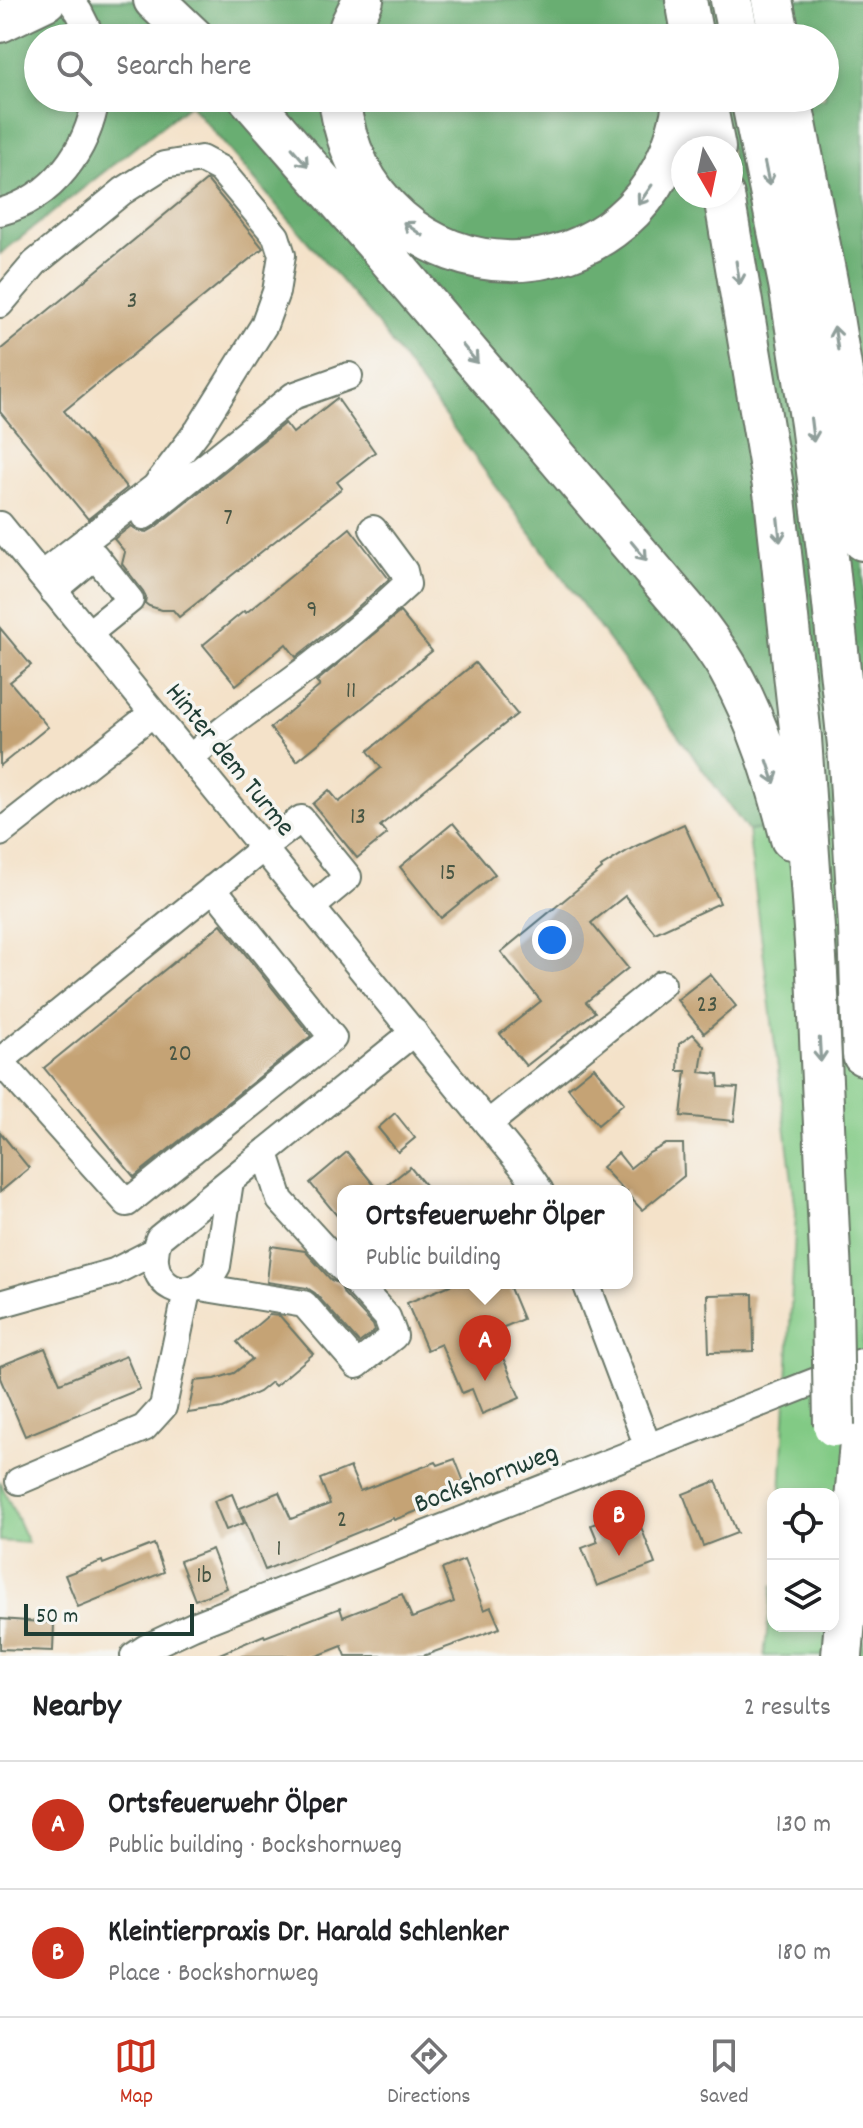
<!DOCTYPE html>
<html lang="en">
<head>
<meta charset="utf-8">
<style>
	:root { --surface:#fff; --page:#f2f2f2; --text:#202124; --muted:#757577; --line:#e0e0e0; --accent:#c8321e }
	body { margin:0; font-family:Dekko,sans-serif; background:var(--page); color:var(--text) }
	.controls { position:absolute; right:24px; bottom:24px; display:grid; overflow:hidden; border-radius:16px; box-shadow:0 4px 12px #0003 }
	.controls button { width:72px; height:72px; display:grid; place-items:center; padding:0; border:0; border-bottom:2px solid var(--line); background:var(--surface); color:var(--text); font:40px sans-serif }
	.compass { position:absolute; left:671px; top:136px; width:72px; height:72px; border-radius:50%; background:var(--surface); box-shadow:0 4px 12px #0003; rotate:171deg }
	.scale { position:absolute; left:24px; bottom:20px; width:170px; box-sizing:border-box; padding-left:8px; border:4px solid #1f3d34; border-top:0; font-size:22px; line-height:28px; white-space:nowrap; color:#1f3d34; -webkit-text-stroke:6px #f6f6f2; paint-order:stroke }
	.you { position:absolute; left:552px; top:940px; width:28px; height:28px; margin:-20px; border:6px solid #fff; border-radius:50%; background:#1a73e8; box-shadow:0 0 0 12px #1a73e833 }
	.badge { display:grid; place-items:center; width:52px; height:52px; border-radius:50%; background:var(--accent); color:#fff; font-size:26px; font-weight:700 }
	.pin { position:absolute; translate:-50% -66px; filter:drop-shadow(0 2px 4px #0008) }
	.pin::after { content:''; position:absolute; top:42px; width:28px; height:24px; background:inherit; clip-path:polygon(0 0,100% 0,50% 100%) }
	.popup { position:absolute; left:337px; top:1185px; width:296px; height:104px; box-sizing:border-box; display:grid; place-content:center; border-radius:16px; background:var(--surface); filter:drop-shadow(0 2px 6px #0005); font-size:26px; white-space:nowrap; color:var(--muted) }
	.popup b { font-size:30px; color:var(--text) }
	.popup::after { content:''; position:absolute; left:50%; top:100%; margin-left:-16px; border:16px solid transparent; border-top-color:var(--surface) }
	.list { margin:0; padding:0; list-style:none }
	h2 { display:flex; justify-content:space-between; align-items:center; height:104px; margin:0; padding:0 32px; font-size:34px }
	h2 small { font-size:26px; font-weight:400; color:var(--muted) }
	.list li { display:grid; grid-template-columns:52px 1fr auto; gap:24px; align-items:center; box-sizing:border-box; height:128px; padding:0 32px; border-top:2px solid var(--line) }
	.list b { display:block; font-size:30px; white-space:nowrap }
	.list p { margin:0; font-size:26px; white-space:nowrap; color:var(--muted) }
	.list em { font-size:26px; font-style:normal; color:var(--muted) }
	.icon { flex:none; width:44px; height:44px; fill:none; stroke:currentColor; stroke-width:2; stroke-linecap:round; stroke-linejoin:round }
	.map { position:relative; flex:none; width:863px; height:1656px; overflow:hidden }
	.search { position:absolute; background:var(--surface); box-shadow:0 4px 12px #0003; left:24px; right:24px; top:24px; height:88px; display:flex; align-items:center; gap:20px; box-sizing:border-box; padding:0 28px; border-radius:44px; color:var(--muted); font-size:30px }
	.sheet { height:360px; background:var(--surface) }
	nav { display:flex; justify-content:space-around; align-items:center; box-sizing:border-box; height:112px; border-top:2px solid var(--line); background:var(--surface); font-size:22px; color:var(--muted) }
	nav a { display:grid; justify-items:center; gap:4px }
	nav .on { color:var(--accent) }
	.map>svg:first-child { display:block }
	.green { fill:#82ca85; stroke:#50845c; stroke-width:2 }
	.forest { fill:#69ae72; stroke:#447653; stroke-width:2; fill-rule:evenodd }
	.building { fill:#c5a375 }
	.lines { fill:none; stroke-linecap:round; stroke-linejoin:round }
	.minor-casing { stroke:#6a7768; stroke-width:30 }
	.highway-casing { stroke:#6a7768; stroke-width:44 }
	.minor { stroke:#fff; stroke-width:26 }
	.highway { stroke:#fff; stroke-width:40 }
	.highway-bridge-casing { stroke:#6a7768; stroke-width:44; stroke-linecap:butt }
	.highway-bridge { stroke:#fff; stroke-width:40 }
	.oneway { stroke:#8f9e9a }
	.labels { text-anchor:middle; stroke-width:7; stroke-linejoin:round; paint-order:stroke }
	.number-label { font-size:24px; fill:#485644 }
	.street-label { font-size:28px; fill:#1f3d34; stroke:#f6f6f2 }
</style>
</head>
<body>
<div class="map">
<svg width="863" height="1656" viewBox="0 0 863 1656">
	<rect width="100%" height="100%" fill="#f6f6f2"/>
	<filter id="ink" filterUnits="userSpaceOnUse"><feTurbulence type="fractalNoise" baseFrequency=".0125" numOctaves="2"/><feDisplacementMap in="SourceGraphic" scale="16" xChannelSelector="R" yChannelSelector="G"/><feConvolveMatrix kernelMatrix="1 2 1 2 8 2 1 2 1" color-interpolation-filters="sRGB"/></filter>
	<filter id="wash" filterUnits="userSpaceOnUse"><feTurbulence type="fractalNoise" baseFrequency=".006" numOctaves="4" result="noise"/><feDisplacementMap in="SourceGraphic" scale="32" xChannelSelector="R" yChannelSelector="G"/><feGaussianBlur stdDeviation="1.8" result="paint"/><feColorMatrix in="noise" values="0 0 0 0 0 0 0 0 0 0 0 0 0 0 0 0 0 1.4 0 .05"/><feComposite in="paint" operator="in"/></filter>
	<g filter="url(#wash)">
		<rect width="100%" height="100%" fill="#f4e2c9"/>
		<g class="green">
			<path d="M863 814V1656H764L773 1584V1626H833V1494H781L796 1212 748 831Z"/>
			<path d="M0 1481 28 1543 0 1541Z"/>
		</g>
		<path class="forest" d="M0 0H863V814L748 831 373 318 190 104 0 254ZM38 38H825V98H38ZM683 148H731V196H683Z"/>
		<g id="blocks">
			<g class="building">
				<path d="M207 180 263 248 64 411 127 488 88 519 0 412V350Z"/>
				<path d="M337 398 375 452 337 482 342 488 179 617 173 610H162L149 606 145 603 146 597 143 591 122 564 125 552 114 539 131 526 139 531 147 532 154 528 285 423 293 433Z"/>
				<path d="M350 528 389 579 350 614 296 657 286 644 236 685 203 645 244 611 246 613Z"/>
				<path d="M400 612 432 651 297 761 270 728 320 686 316 682Z"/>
				<path d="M0 628 31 665 10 682 48 727 0 766Z"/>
				<path d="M475 663 517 714 380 826 387 834 357 858 313 804 329 790 339 802 381 768 368 751Z"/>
				<path d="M453 823 495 874 441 918 400 867Z"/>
				<path d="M684 824 720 903 655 933 625 896 591 923 628 968 586 1002 595 1012 526 1066 500 1034 541 1001 501 952 602 869 601 867 634 847Z"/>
				<path d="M221 924 311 1036 134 1177 44 1068Z"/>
				<path d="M710 974 736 1006 704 1033 677 1000Z"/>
				<path d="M693 1034 704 1046 700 1072 718 1074 719 1087 738 1088 734 1121 681 1116 686 1071H678L679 1044Z"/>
				<path d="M594 1067 624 1103 598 1125 568 1088Z"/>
				<path d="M395 1113 415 1138 398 1152 378 1128Z"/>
				<path d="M0 1132 29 1168 0 1192Z"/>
				<path d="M666 1144H683L684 1176 642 1210 627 1194V1191H624L602 1167 618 1153 630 1168 649 1153Z"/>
				<path d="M347 1152 379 1191H343V1223L310 1183Z"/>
				<path d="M410 1167 430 1191H380Z"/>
				<path d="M271 1246 305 1251 331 1280 340 1284 344 1294 373 1325 375 1331 359 1343 315 1293 307 1288 267 1282Z"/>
				<path d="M455 1283H480L483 1290 500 1283H508L523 1319 492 1332 520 1398 482 1414 472 1389 462 1393 441 1344 427 1350 407 1303Z"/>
				<path d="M753 1294 754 1351 709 1352 707 1295Z"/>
				<path d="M269 1315 280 1316 313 1354 275 1386 271 1382 259 1392 223 1408 188 1413 195 1381 215 1379 234 1373 252 1359 237 1342Z"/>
				<path d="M45 1348 60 1383 126 1356 140 1389 25 1436 0 1378V1366Z"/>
				<path d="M455 1459 464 1482 447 1488 451 1498 394 1520 393 1518 265 1570 240 1508 279 1492 291 1519 330 1504 320 1479 350 1467 360 1491 436 1462 438 1465Z"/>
				<path d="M716 1481 737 1533 703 1546 683 1494Z"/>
				<path d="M232 1494 244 1523 226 1530 214 1501Z"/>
				<path d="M614 1516 621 1534 641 1527 655 1564 597 1586 582 1548 598 1542 591 1525Z"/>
				<path d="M154 1544 164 1572 78 1607 65 1575 102 1561 103 1564Z"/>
				<path d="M212 1549 227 1588 195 1600 180 1561Z"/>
				<path d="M464 1560 484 1610 491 1607 500 1628 423 1656H346L342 1646 317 1656H215L264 1635 265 1637 340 1608 343 1617 402 1594 412 1618 454 1602 442 1569Z"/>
				<path d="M0 1619 54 1623 53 1651 0 1649Z"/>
			</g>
		</g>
	</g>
	<g filter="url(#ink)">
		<use href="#blocks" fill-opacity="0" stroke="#6a7768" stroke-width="2"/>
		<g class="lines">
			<defs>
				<g id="minor">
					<path d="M70 0 79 12 92 38"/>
					<path d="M0 212C53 198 88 150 96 98"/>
					<path d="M0 304 35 263 123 191 164 165 201 159 220 169 276 236 282 255 276 292 264 325 199 429 155 487 41 575"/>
					<path d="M144 516 293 396 349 376"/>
					<path d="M0 525 527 1172 540 1191"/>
					<path d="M53 591 95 556 130 600 88 634"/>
					<path d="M190 759C217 732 248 712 278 690 323 658 367 622 407 584L404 571 373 529"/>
					<path d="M0 833 153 713"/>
					<path d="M213 888 333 1038 127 1203 0 1061 263 848 301 819 348 877 312 907"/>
					<path d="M488 1124 662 984"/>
					<path d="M265 1153 280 1200 343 1269"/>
					<path d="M230 1181 217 1266C192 1313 140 1285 159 1238L414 1032"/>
					<path d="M586 1283 648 1447"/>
					<path d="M200 1287 304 1304 357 1365 394 1336 387 1317 356 1283"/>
					<path d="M0 1304 114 1272 153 1252"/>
					<path d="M19 1481 144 1428 163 1407 187 1291"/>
					<path d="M134 1656 146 1648 193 1626 847 1369"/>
				</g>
				<g id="highway">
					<path d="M154 0 194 38"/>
					<path d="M686 0 693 38"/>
					<path d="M731 0 739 38"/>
					<path d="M772 0 780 38"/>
					<path d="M0 22 46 0"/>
					<path d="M346 38 351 24 363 0"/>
					<path d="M249 98 384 253 694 619C706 636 719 652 729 670 759 723 776 781 791 839"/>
					<path d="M339 98C365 312 653 319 684 98"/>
					<path d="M705 98 715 148"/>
					<path d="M751 98 789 284 811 424 829 566 848 745 859 926 863 1055"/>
					<path d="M791 98 827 281 849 415 863 540"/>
					<path d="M724 196 775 498 801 738 817 973 832 1298"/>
					<path d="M842 1656 862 1418 863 1369"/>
				</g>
			</defs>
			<use href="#minor" class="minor-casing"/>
			<use href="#highway" class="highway-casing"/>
			<use href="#minor" class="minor"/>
			<use href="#highway" class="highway"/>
			<defs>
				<path id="highway-bridge" d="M832 1298 834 1426"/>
			</defs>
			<use href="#highway-bridge" class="highway-bridge-casing"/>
			<use href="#highway-bridge" class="highway-bridge"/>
		</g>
		<defs><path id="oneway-shaft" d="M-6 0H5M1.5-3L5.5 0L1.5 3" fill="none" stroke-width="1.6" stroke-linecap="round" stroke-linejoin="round" transform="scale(2)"/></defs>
		<g class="oneway">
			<use href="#oneway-shaft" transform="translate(300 157) rotate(49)"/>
			<use href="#oneway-shaft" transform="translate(767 174) rotate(78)"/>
			<use href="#oneway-shaft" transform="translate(645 195) rotate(125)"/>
			<use href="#oneway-shaft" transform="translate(413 229) rotate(-145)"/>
			<use href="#oneway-shaft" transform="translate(738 273) rotate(81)"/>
			<use href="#oneway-shaft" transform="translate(836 338) rotate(-99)"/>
			<use href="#oneway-shaft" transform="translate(470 354) rotate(50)"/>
			<use href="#oneway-shaft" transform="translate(812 430) rotate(83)"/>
			<use href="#oneway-shaft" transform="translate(779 530) rotate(84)"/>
			<use href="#oneway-shaft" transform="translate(639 551) rotate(50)"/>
			<use href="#oneway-shaft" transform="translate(771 772) rotate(72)"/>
			<use href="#oneway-shaft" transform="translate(820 1050) rotate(87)"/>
		</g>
	</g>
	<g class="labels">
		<g class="number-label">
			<text x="132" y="307">3</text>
			<text x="228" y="524">7</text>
			<text x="312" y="616">9</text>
			<text x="351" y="697">11</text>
			<text x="358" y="823">13</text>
			<text x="448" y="879">15</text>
			<text x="707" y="1011">23</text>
			<text x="180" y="1060">20</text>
			<text x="342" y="1526">2</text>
			<text x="279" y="1555">1</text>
			<text x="204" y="1582">1b</text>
		</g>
		<g class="street-label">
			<text transform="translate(232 758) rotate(51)" y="10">Hinter dem Turme</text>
			<text transform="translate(485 1476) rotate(-21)" y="10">Bockshornweg</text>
		</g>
	</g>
</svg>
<div class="controls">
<button><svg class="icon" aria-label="locate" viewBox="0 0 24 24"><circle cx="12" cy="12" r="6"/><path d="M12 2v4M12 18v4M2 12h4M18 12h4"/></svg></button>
<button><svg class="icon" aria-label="layers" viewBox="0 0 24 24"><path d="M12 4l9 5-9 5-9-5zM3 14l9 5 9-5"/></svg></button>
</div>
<svg class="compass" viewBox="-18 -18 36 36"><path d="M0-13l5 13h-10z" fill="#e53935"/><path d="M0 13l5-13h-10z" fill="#757577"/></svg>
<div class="scale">50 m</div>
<div class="you"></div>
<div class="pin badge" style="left:485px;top:1381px">A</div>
<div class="popup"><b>Ortsfeuerwehr Ölper</b>Public building</div>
<div class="pin badge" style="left:619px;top:1556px">B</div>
<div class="search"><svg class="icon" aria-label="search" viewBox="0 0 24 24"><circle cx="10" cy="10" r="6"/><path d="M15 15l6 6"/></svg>Search here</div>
</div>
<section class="sheet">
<h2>Nearby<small>2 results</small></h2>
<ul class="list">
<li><span class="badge">A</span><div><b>Ortsfeuerwehr Ölper</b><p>Public building · Bockshornweg</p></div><em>130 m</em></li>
<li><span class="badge">B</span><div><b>Kleintierpraxis Dr. Harald Schlenker</b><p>Place · Bockshornweg</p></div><em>180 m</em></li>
</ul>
</section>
<nav>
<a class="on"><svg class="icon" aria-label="map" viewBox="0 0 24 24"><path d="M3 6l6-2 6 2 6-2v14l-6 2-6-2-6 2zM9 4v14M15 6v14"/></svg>Map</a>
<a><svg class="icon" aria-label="directions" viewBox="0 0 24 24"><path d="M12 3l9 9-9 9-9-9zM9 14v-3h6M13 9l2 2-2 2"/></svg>Directions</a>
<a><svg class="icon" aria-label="saved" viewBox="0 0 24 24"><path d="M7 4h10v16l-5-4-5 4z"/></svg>Saved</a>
</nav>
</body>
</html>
